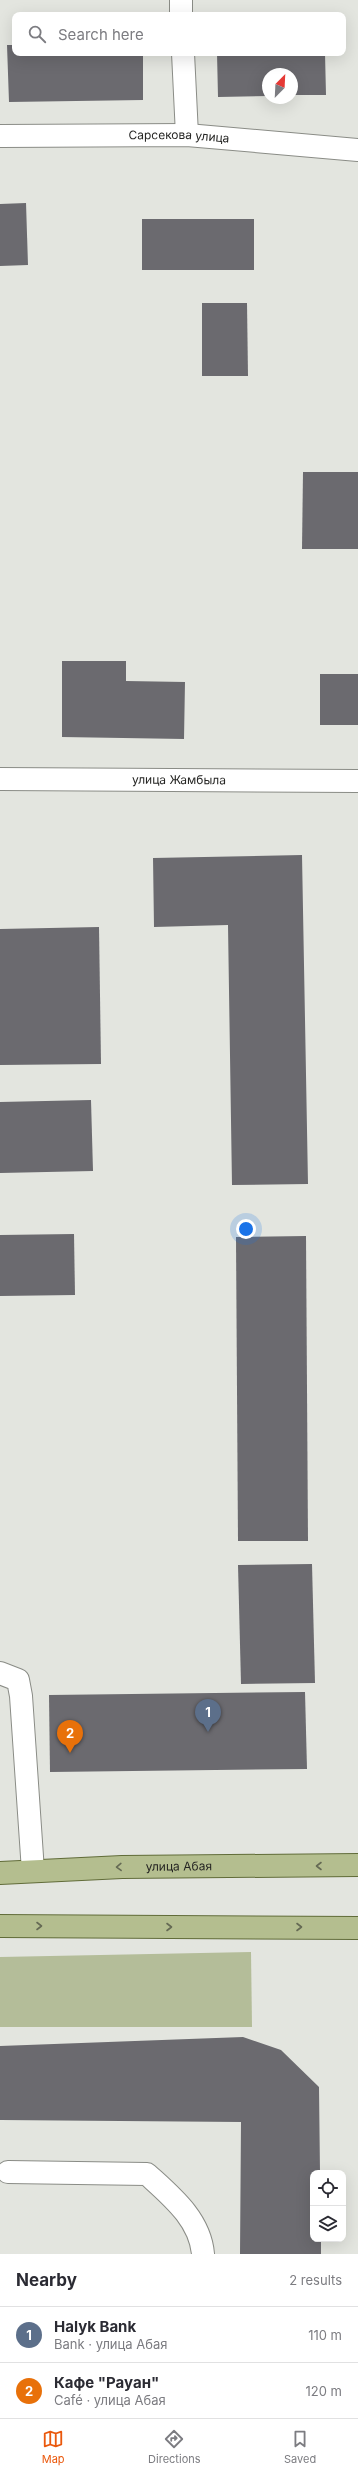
<!DOCTYPE html>
<html lang="en">
<head>
<meta charset="utf-8">
<style>
	:root { --surface:#fff; --page:#f7f7f7; --text:#2b2b33; --muted:#7c7c81; --line:#e1e1e2; --accent:#ea580c }
	body { margin:0; font-family:Inter,sans-serif; background:var(--page); color:var(--text) }
	.controls { position:absolute; right:12px; bottom:12px; display:grid; overflow:hidden; border-radius:8px; box-shadow:0 4px 16px #0002 }
	.controls button { width:36px; height:36px; display:grid; place-items:center; padding:0; border:0; border-bottom:1px solid var(--line); background:var(--surface); color:var(--text); font:20px sans-serif }
	.compass { position:absolute; left:262px; top:68px; width:36px; height:36px; border-radius:50%; background:var(--surface); box-shadow:0 4px 16px #0002; rotate:24deg }
	.you { position:absolute; left:246px; top:1229px; width:14px; height:14px; margin:-10px; border:3px solid #fff; border-radius:50%; background:#1a73e8; box-shadow:0 0 0 6px #1a73e833 }
	.badge { display:grid; place-items:center; width:26px; height:26px; border-radius:50%; background:var(--accent); color:#fff; font-size:13px; font-weight:700 }
	.pin { position:absolute; translate:-50% -33px; filter:drop-shadow(0 1px 2px #0008) }
	.pin::after { content:''; position:absolute; top:21px; width:14px; height:12px; background:inherit; clip-path:polygon(0 0,100% 0,50% 100%) }
	.list { margin:0; padding:0; list-style:none }
	h2 { display:flex; justify-content:space-between; align-items:center; height:52px; margin:0; padding:0 16px; font-size:17px }
	h2 small { font-size:13px; font-weight:400; color:var(--muted) }
	.list li { display:grid; grid-template-columns:26px 1fr auto; gap:12px; align-items:center; box-sizing:border-box; height:56px; padding:0 16px; border-top:1px solid var(--line) }
	.list b { display:block; font-size:15px; white-space:nowrap }
	.list p { margin:0; font-size:13px; white-space:nowrap; color:var(--muted) }
	.list em { font-size:13px; font-style:normal; color:var(--muted) }
	.icon { flex:none; width:22px; height:22px; fill:none; stroke:currentColor; stroke-width:2; stroke-linecap:round; stroke-linejoin:round }
	.map { position:relative; flex:none; width:358px; height:2254px; overflow:hidden }
	.search { position:absolute; background:var(--surface); box-shadow:0 4px 16px #0002; left:12px; right:12px; top:12px; height:44px; display:flex; align-items:center; gap:10px; box-sizing:border-box; padding:0 14px; border-radius:8px; color:var(--muted); font-size:15px }
	.sheet { height:164px; background:var(--surface) }
	nav { display:flex; justify-content:space-around; align-items:center; box-sizing:border-box; height:56px; border-top:1px solid var(--line); background:var(--surface); font-size:11px; color:var(--muted) }
	nav a { display:grid; justify-items:center; gap:2px }
	nav .on { color:var(--accent) }
	.map>svg:first-child { display:block }
	.green { fill:#b4bd99 }
	.building { fill:#6b6a6f }
	.lines { fill:none; stroke-linecap:round; stroke-linejoin:round }
	.minor-casing { stroke:#8a8c86; stroke-width:24 }
	.major-casing { stroke:#616c39; stroke-width:24 }
	.minor { stroke:#fff; stroke-width:22 }
	.major { stroke:#b4be8f; stroke-width:22 }
	.oneway { stroke:#656a54 }
	.labels { text-anchor:middle; stroke-width:4; stroke-linejoin:round; paint-order:stroke }
	.street-label { font-size:12px; fill:#252523; stroke:#f1f2ec }
</style>
</head>
<body>
<div class="map">
<svg width="358" height="2254" viewBox="0 0 358 2254">
	<rect width="100%" height="100%" fill="#e3e5df"/>
	<path class="green" d="M251 1952 252 2027H0V1957Z"/>
	<g class="building">
		<path d="M7 45H15V53H143V100L9 102Z"/>
		<path d="M217 53H325L326 95H292V74H268V96L218 97Z"/>
		<path d="M26 203 28 265 0 266V204Z"/>
		<rect x="142" y="219" width="112" height="51"/>
		<path d="M202 303H247L248 376H202Z"/>
		<path d="M303 472H358V549H302Z"/>
		<path d="M62 661H126V681L185 682 184 739 62 737Z"/>
		<rect x="320" y="674" width="38" height="51"/>
		<path d="M302 855 308 1184 232 1185 228 925 154 927 153 858Z"/>
		<path d="M99 927 101 1064 0 1065V929Z"/>
		<path d="M91 1100 93 1171 0 1173V1102Z"/>
		<path d="M74 1234 75 1295 0 1296V1235Z"/>
		<path d="M306 1236 308 1541H238L236 1237Z"/>
		<path d="M312 1564 315 1683 241 1684 238 1565Z"/>
		<path d="M305 1692 307 1769 50 1772 49 1695Z"/>
		<path d="M243 2037 281 2050 319 2087 320 2173H313V2239H321V2254H240L241 2122 0 2120V2046Z"/>
	</g>
	<g class="lines">
		<defs>
			<g id="minor">
				<path d="M181 0V15"/>
				<path d="M183 53 187 135"/>
				<path id="s1" d="M0 136 187 135 358 150"/>
				<path id="s2" d="M0 779 358 781"/>
				<path d="M0 1673 18 1680 21 1696 33 1871"/>
				<path d="M8 2172 147 2174C171 2196 200 2219 203 2254"/>
			</g>
			<g id="major">
				<path id="s3" d="M0 1873 122 1867 358 1865"/>
				<path d="M0 1926 358 1928"/>
			</g>
		</defs>
		<use href="#minor" class="minor-casing"/>
		<use href="#major" class="major-casing"/>
		<use href="#minor" class="minor"/>
		<use href="#major" class="major"/>
	</g>
	<defs><path id="oneway-chevron" d="M-2-3.5L2.5 0L-2 3.5" fill="none" stroke-width="1.6" stroke-linecap="round" stroke-linejoin="round"/></defs>
	<g class="oneway">
		<use href="#oneway-chevron" transform="translate(319 1866) rotate(180)"/>
		<use href="#oneway-chevron" transform="translate(119 1867) rotate(178)"/>
		<use href="#oneway-chevron" transform="translate(39 1926)"/>
		<use href="#oneway-chevron" transform="translate(169 1927)"/>
		<use href="#oneway-chevron" transform="translate(299 1927)"/>
	</g>
	<g class="labels">
		<g class="street-label">
			<text dy="4" stroke="none"><textPath href="#s1" startOffset="179">Сарсекова улица</textPath></text>
			<text dy="4" stroke="none"><textPath href="#s2" startOffset="179">улица Жамбыла</textPath></text>
			<text dy="4" stroke="none"><textPath href="#s3" startOffset="179">улица Абая</textPath></text>
		</g>
	</g>
</svg>
<div class="controls">
<button><svg class="icon" aria-label="locate" viewBox="0 0 24 24"><circle cx="12" cy="12" r="6"/><path d="M12 2v4M12 18v4M2 12h4M18 12h4"/></svg></button>
<button><svg class="icon" aria-label="layers" viewBox="0 0 24 24"><path d="M12 4l9 5-9 5-9-5zM3 14l9 5 9-5"/></svg></button>
</div>
<svg class="compass" viewBox="-18 -18 36 36"><path d="M0-13l5 13h-10z" fill="#e53935"/><path d="M0 13l5-13h-10z" fill="#7c7c81"/></svg>
<div class="you"></div>
<div class="pin badge" style="left:208px;top:1732px;background:#5c6f8a">1</div>
<div class="pin badge" style="left:70px;top:1753px;background:#e8710a">2</div>
<div class="search"><svg class="icon" aria-label="search" viewBox="0 0 24 24"><circle cx="10" cy="10" r="6"/><path d="M15 15l6 6"/></svg>Search here</div>
</div>
<section class="sheet">
<h2>Nearby<small>2 results</small></h2>
<ul class="list">
<li><span class="badge" style="background:#5c6f8a">1</span><div><b>Halyk Bank</b><p>Bank · улица Абая</p></div><em>110 m</em></li>
<li><span class="badge" style="background:#e8710a">2</span><div><b>Кафе &quot;Рауан&quot;</b><p>Café · улица Абая</p></div><em>120 m</em></li>
</ul>
</section>
<nav>
<a class="on"><svg class="icon" aria-label="map" viewBox="0 0 24 24"><path d="M3 6l6-2 6 2 6-2v14l-6 2-6-2-6 2zM9 4v14M15 6v14"/></svg>Map</a>
<a><svg class="icon" aria-label="directions" viewBox="0 0 24 24"><path d="M12 3l9 9-9 9-9-9zM9 14v-3h6M13 9l2 2-2 2"/></svg>Directions</a>
<a><svg class="icon" aria-label="saved" viewBox="0 0 24 24"><path d="M7 4h10v16l-5-4-5 4z"/></svg>Saved</a>
</nav>
</body>
</html>
